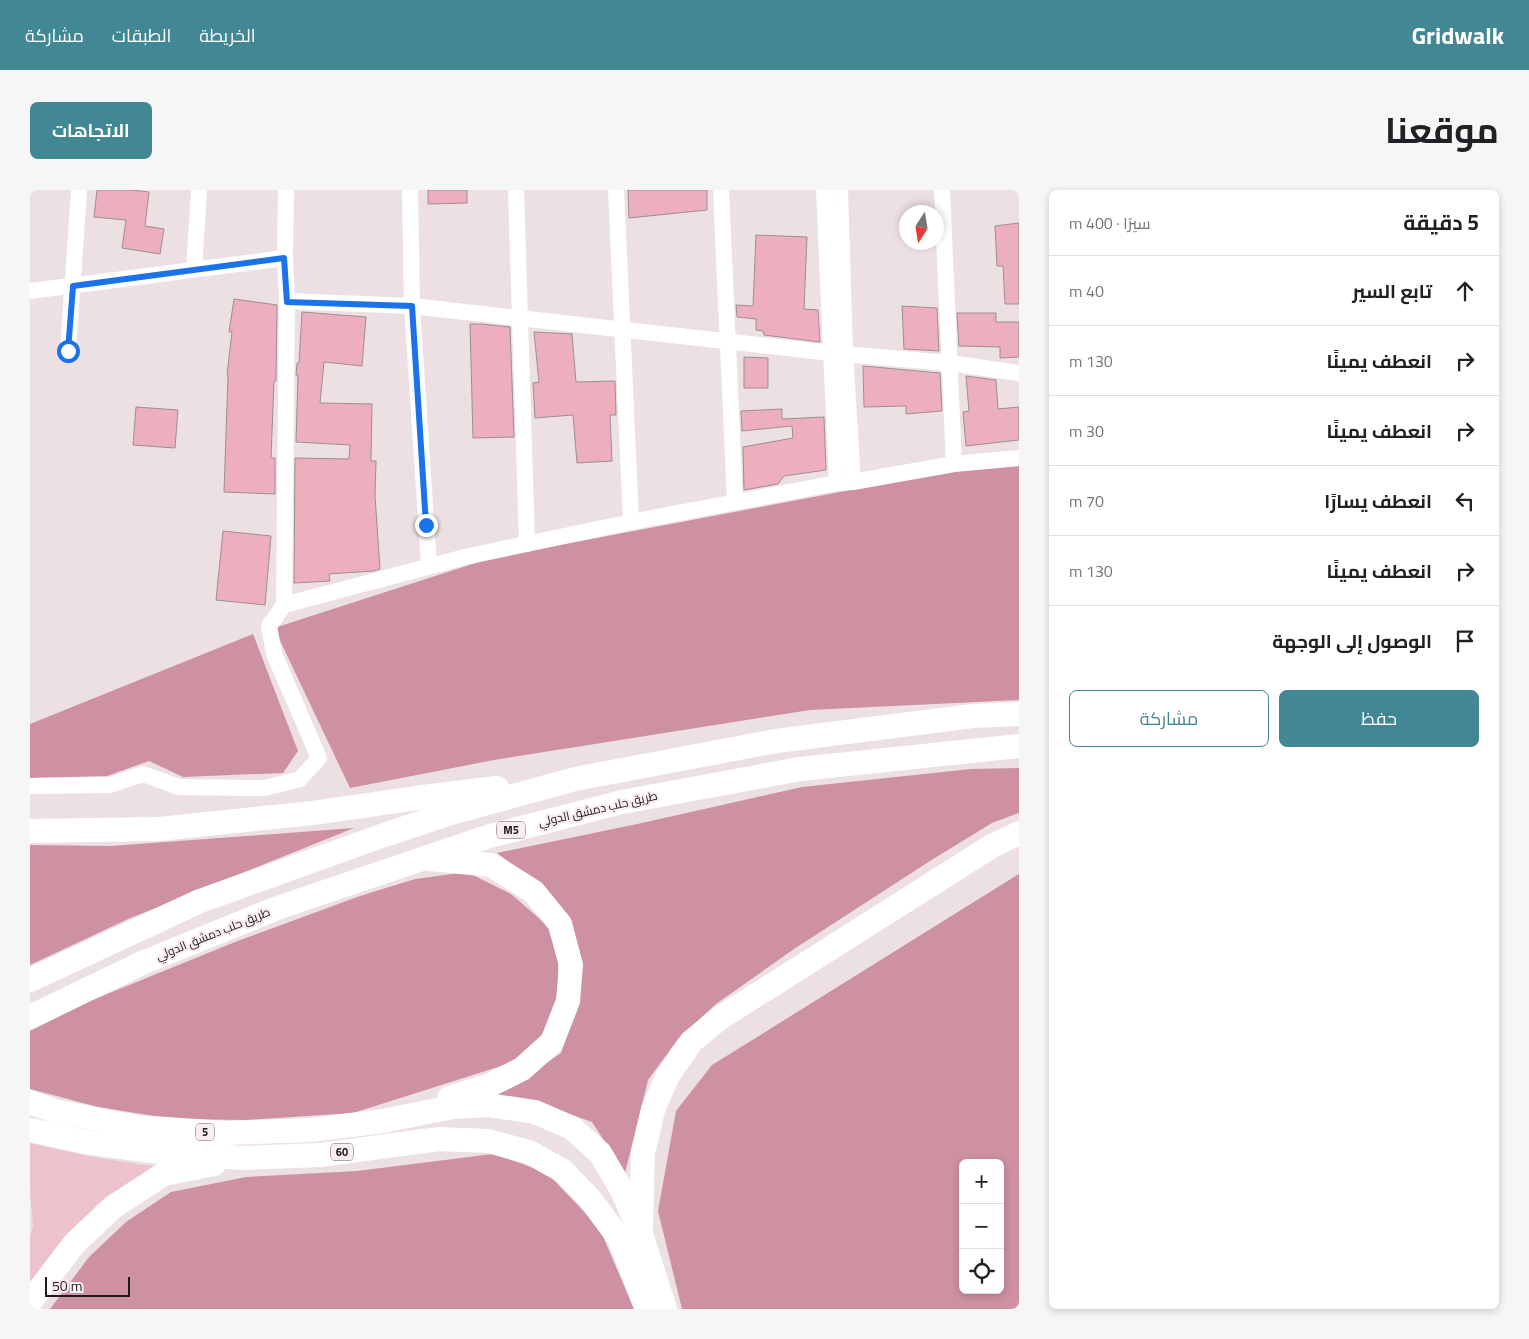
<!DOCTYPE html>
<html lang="ar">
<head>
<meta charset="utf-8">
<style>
	:root { --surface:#fff; --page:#f6f6f6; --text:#202124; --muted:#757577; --line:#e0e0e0; --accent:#428794 }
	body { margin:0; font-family:"Titillium Web",Cairo,sans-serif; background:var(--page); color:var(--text); direction:rtl }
	.controls { position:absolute; right:15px; bottom:15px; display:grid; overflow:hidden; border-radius:8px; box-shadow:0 2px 8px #0003 }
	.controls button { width:45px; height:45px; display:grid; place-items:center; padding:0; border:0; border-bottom:1px solid var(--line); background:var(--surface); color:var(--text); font:25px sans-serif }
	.compass { position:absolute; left:869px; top:15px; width:45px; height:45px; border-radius:50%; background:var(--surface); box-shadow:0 2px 8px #0003; rotate:192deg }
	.scale { position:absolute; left:15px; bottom:12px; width:85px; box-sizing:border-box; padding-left:5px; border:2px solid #1e191a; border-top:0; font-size:14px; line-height:18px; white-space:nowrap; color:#1e191a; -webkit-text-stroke:4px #faedf0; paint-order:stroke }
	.stop { position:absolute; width:15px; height:15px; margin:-11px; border:4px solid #1a73e8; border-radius:50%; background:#fff }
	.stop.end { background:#1a73e8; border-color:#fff; box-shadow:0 1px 5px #0008 }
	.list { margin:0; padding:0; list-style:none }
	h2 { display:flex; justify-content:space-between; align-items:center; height:65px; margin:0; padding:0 20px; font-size:21px }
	h2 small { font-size:16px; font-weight:400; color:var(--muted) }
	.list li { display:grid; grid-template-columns:32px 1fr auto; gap:15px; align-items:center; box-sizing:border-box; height:70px; padding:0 20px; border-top:1px solid var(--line) }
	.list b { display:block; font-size:19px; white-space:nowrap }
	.list em { font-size:16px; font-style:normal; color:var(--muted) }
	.actions { display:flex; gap:10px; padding:15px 20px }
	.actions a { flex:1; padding:11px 0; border:1px solid var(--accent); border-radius:8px; text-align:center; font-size:18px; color:var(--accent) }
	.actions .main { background:var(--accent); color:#fff }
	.icon { flex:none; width:28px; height:28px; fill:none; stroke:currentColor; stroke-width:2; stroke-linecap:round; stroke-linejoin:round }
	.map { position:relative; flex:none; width:989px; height:1119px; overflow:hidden; direction:ltr; border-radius:8px }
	header { display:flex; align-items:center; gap:30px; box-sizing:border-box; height:70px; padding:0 25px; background:var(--accent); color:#fff }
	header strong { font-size:24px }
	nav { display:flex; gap:28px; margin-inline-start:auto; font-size:18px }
	.intro { display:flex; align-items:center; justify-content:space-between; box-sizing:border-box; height:120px; padding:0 30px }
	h1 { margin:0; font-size:35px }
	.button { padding:12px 22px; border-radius:8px; background:var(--accent); color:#fff; font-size:18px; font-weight:700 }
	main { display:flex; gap:30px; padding:0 30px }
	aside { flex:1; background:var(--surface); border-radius:8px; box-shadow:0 2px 8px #0003 }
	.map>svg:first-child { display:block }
	.green { fill:#ecc2cc }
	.forest { fill:#ce91a1; fill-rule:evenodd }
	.building { fill:#edaebe; stroke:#9b8f91 }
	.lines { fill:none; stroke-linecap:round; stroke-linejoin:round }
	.minor { stroke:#fff; stroke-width:16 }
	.highway { stroke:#fff; stroke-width:24 }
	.route { stroke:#1a73e8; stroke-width:6 }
	.labels { text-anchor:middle; stroke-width:4.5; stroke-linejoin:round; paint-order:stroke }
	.shield { fill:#faedf0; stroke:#60595a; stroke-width:1 }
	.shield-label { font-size:11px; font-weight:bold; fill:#1e191a }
	.street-label { font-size:12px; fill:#1e191a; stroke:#faedf0 }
</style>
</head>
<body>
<header>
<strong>Gridwalk</strong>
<nav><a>الخريطة</a><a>الطبقات</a><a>مشاركة</a></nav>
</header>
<div class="intro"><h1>موقعنا</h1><a class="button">الاتجاهات</a></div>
<main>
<aside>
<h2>5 دقيقة<small>سيرًا · 400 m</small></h2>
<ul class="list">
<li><svg class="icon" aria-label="ahead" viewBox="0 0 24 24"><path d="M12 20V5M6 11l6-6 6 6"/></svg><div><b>تابع السير</b></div><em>40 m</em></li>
<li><svg class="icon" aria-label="right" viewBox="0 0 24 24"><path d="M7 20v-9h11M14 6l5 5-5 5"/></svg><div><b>انعطف يمينًا</b></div><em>130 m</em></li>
<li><svg class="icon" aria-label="right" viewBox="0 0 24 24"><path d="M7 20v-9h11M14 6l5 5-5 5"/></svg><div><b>انعطف يمينًا</b></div><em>30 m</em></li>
<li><svg class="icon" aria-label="left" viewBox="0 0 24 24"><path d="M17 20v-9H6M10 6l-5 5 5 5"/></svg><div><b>انعطف يسارًا</b></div><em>70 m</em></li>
<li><svg class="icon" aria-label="right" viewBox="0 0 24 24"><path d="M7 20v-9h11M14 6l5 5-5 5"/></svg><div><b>انعطف يمينًا</b></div><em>130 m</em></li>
<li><svg class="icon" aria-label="arrive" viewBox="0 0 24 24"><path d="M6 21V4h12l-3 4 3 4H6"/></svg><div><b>الوصول إلى الوجهة</b></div></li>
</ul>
<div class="actions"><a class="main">حفظ</a><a>مشاركة</a></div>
</aside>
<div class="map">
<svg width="989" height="1119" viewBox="0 0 989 1119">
	<rect width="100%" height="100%" fill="#ede0e3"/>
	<path class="green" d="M0 953C41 963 82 971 124 976L77 1007 0 1099V1047L3 1037 0 999Z"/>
	<g class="forest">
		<path d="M989 273V510L780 520 464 570 320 598 244 438 461 368 916 282Z"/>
		<path d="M223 444 268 561 253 583 153 587 119 571 77 586 0 588V534Z"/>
		<path d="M989 578V623L962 633 900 671 764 759 686 814 648 849 618 890 595 983 562 932 503 911 460 905 501 884 531 863 548 814 552 776 543 736 512 697 467 663 612 633 772 597 941 579Z"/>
		<path d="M324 638 98 729 0 775V655L81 656Z"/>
		<path d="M437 682 481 704 518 736 528 772 529 811 515 845 487 871 323 923 215 930 143 929 68 917 0 899V841L60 811 205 752 330 706 385 689Z"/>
		<path d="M989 684V1119H652L628 1021 646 921 682 875ZM933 973H970V1100H933Z"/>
		<path d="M463 964 516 982 569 1037 604 1119H20L59 1067 96 1032 141 1002 216 987 327 981Z"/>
	</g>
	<g class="building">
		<path d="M67 0H102L119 2 115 36 134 39 130 64 92 58 96 30 64 27Z"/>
		<path d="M398 0H437V13L398 14Z"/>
		<path d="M598 0H677V20L599 28Z"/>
		<path d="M989 33V114H975L973 76H967L965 36Z"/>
		<path d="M726 45 777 47 774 119 788 120 790 152 734 145 733 141 726 140V129L707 127 706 115 723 116Z"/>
		<path d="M204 109 247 115 246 188V191H244L241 268H245V304L194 302 198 185H197L202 142H199Z"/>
		<path d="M872 116 907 118 909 161 874 159Z"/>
		<path d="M272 122 336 127 332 176 294 172 290 213 342 214 341 271H346L345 306 350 379 343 381 299 384 300 391 264 393 265 268 319 269 320 255 266 252 268 185H266L267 173H269Z"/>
		<path d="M927 123H966V132H989V167L970 168V157L929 156Z"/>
		<path d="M440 134H451L480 137 484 247 443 248Z"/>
		<path d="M504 142 542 144 546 192 585 191 586 225H580L582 271 547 273 543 225 505 228 503 193 509 192Z"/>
		<path d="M714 167 738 168V198H714Z"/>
		<path d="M833 176 910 183 912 221 876 224V216L834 217Z"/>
		<path d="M936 186 966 190 968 219 989 217V250L936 256 933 222 939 221Z"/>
		<path d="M106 217 148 220 145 258 103 255Z"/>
		<path d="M752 219V229L794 227 796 280 754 286 748 294 714 300 713 257 763 248 762 236 712 241 711 221Z"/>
		<path d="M193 341 241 346 235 415 186 410Z"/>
	</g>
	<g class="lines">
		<g class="minor">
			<path d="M380 0 382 116 399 376"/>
			<path d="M486 0 497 354"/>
			<path d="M586 0 601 332"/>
			<path d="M691 0 705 312"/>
			<path d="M794 0 807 293"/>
			<path d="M810 0 815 163 823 292"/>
			<path d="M912 0 924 274"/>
			<path d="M255 68 256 0"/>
			<path d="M164 80 169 0"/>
			<path d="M0 101 255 68 257 111 382 116 801 163 919 173 989 183"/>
			<path d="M38 161 49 0"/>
			<path d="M254 415 257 111"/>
			<path d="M0 596 80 595 113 584 149 597 235 598 270 589 289 568 244 464 239 436 254 415 435 367 601 332 807 293 823 292 924 274 989 268"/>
		</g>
		<g class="highway">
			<path d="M0 641 129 639 283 623 401 606 467 598"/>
			<path d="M401 669 461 675 504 702 530 734 541 775 538 811 522 852 492 879 458 896 419 908"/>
			<path d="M0 790 170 711 354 645 414 625 545 589 746 551 943 526 989 524"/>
			<path d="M0 827 112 773 250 717 460 646 592 612 770 579 989 556"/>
			<path d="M0 912 24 921 107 937 196 943 281 940 353 931 422 917 458 915 505 922 542 938 570 963 593 1002 611 1044 635 1119"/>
			<path d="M0 940 55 952 121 961 212 968 290 965 409 949 458 951 499 962 533 981 560 1009 589 1048 617 1119"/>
			<path d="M611 1038 613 963 623 920 637 887 661 852 690 828 962 656 989 643"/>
			<path d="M0 1112 44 1054 83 1017 134 984 184 974"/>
		</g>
	</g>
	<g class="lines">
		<path class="route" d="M38 161 43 96 254 68 257 112 382 116 396 335"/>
	</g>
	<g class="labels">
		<g class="shield">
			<rect x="467" y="631.5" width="28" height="17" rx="4"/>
			<rect x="166" y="933.5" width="18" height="17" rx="4"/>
			<rect x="301" y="953.5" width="22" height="17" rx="4"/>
		</g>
		<g class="shield-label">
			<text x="481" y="644">M5</text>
			<text x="175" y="946">5</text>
			<text x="312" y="966">60</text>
		</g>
		<g class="street-label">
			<text transform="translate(568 619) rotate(-13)" y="4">طريق حلب دمشق الدولي</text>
			<text transform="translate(183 744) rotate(-22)" y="4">طريق حلب دمشق الدولي</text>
		</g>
	</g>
</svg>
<div class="controls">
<button>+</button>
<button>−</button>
<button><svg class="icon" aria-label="locate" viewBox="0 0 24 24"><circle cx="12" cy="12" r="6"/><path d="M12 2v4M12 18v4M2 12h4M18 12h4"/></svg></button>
</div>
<svg class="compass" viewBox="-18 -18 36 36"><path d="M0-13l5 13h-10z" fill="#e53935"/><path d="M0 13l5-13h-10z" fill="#757577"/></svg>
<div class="scale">50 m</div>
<div class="stop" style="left:38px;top:161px"></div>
<div class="stop end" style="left:396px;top:335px"></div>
</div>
</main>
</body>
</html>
